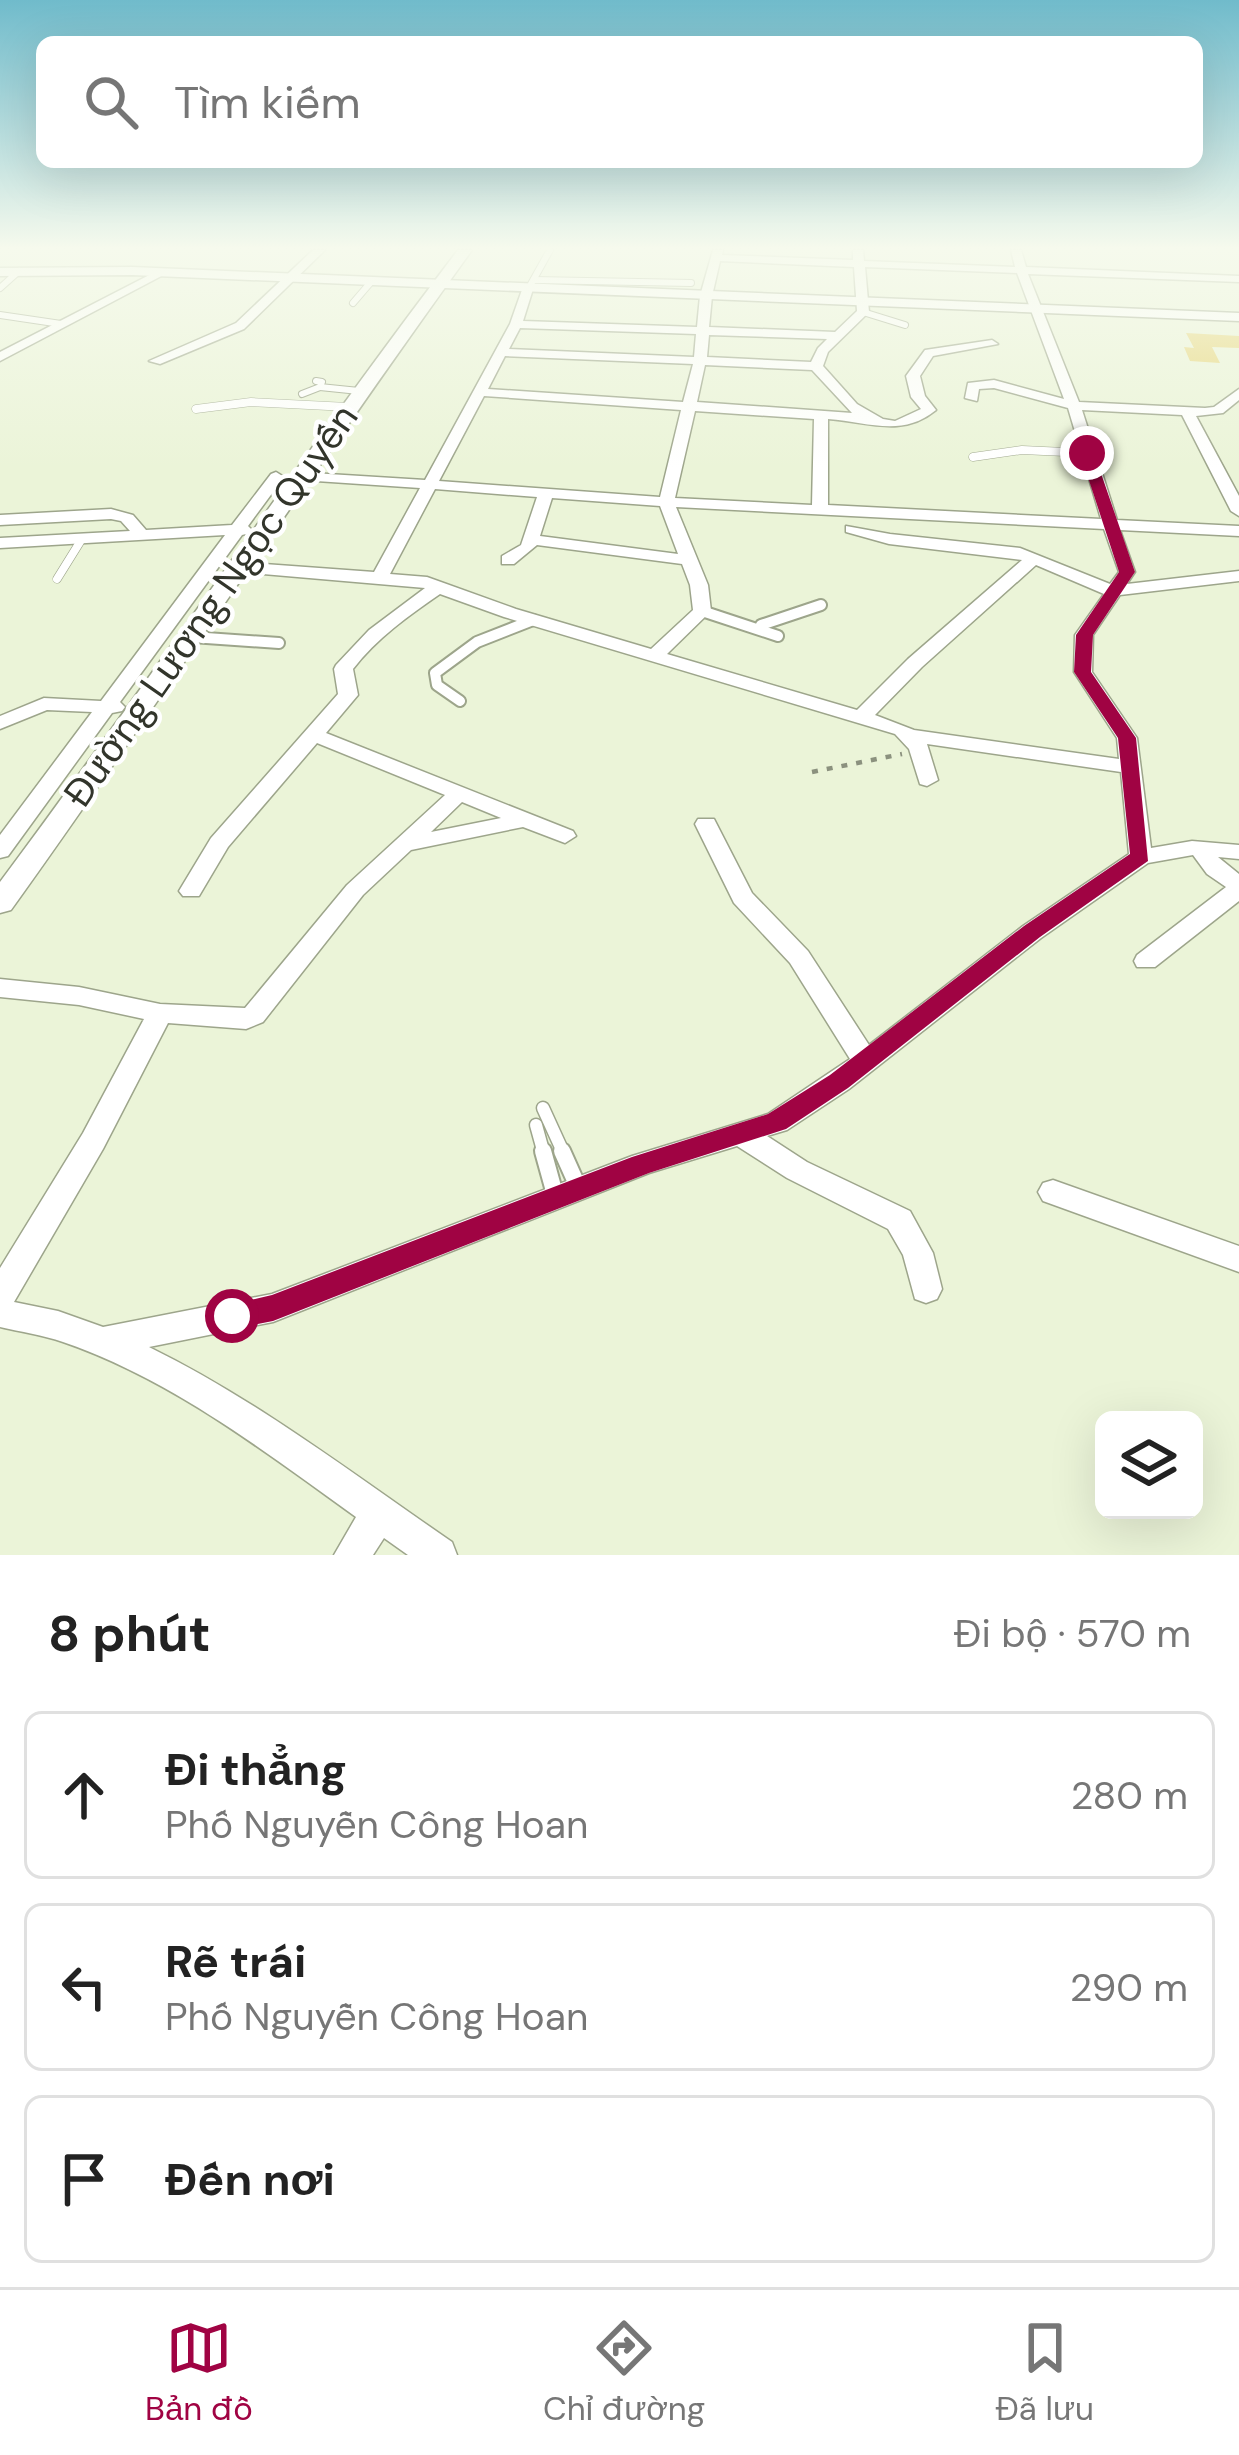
<!DOCTYPE html>
<html lang="vi">
<head>
<meta charset="utf-8">
<style>
	:root { --surface:#fff; --page:#f6f6f6; --text:#222; --muted:#767676; --line:#e0e0e0; --accent:#a00343 }
	body { margin:0; font-family:"DM Sans",sans-serif; background:var(--page); color:var(--text) }
	.controls { position:absolute; right:36px; bottom:36px; display:grid; overflow:hidden; border-radius:18px; box-shadow:0 12px 48px #0002 }
	.controls button { width:108px; height:108px; display:grid; place-items:center; padding:0; border:0; border-bottom:3px solid var(--line); background:var(--surface); color:var(--text); font:60px sans-serif }
	.stop { position:absolute; width:36px; height:36px; margin:-27px; border:9px solid #a00343; border-radius:50%; background:#fff }
	.stop.end { background:#a00343; border-color:#fff; box-shadow:0 3px 12px #0008 }
	.list { margin:0; padding:0; list-style:none }
	h2 { display:flex; justify-content:space-between; align-items:center; height:156px; margin:0; padding:0 48px; font-size:51px }
	h2 small { font-size:39px; font-weight:400; color:var(--muted) }
	.list li { display:grid; grid-template-columns:78px 1fr auto; gap:36px; align-items:center; box-sizing:border-box; height:168px; margin:0 24px 24px; padding:0 24px; border:3px solid var(--line); border-radius:18px }
	.list b { display:block; font-size:45px; white-space:nowrap }
	.list p { margin:0; font-size:39px; white-space:nowrap; color:var(--muted) }
	.list em { font-size:39px; font-style:normal; color:var(--muted) }
	.icon { flex:none; width:66px; height:66px; fill:none; stroke:currentColor; stroke-width:2; stroke-linecap:round; stroke-linejoin:round }
	.map { position:relative; flex:none; width:1239px; height:1555px; overflow:hidden }
	.search { position:absolute; background:var(--surface); box-shadow:0 12px 48px #0002; left:36px; right:36px; top:36px; height:132px; display:flex; align-items:center; gap:30px; box-sizing:border-box; padding:0 42px; border-radius:18px; color:var(--muted); font-size:45px }
	.sheet { height:732px; background:var(--surface) }
	nav { display:flex; justify-content:space-around; align-items:center; box-sizing:border-box; height:168px; border-top:3px solid var(--line); background:var(--surface); font-size:33px; color:var(--muted) }
	nav a { display:grid; justify-items:center; gap:6px }
	nav .on { color:var(--accent) }
	.map>svg:first-child { display:block }
	.building { fill:#e7d67a }
	.lines { fill:none; stroke-linecap:round; stroke-linejoin:round }
	.service-far4-casing { stroke:#9da58b; stroke-width:8 }
	.service-far3-casing { stroke:#9da58b; stroke-width:9 }
	.service-far2-casing { stroke:#9da58b; stroke-width:14 }
	.service-far1-casing { stroke:#9da58b; stroke-width:15 }
	.service-casing { stroke:#9da58b; stroke-width:20 }
	.minor-casing { stroke:#9da58b; stroke-width:3 }
	.tertiary-casing { stroke:#9da58b; stroke-width:3 }
	.secondary-casing { stroke:#9da58b; stroke-width:3 }
	.path { stroke:#8b917e; stroke-width:4.5; stroke-dasharray:6 9; stroke-linecap:butt }
	.service-far4 { stroke:#fff; stroke-width:6 }
	.service-far3 { stroke:#fff; stroke-width:8 }
	.service-far2 { stroke:#fff; stroke-width:10 }
	.service-far1 { stroke:#fff; stroke-width:12 }
	.service { stroke:#fff; stroke-width:16 }
	.minor { fill:#fff; fill-rule:evenodd }
	.tertiary { fill:#fff; fill-rule:evenodd }
	.secondary { fill:#fff; fill-rule:evenodd }
	.route { fill:#a00343 }
	.labels { text-anchor:middle; stroke-width:9; stroke-linejoin:round; paint-order:stroke }
	.street-label { font-size:39px; fill:#32352b; stroke:#fff }
</style>
</head>
<body>
<div class="map">
<svg width="1239" height="1555" viewBox="0 0 1239 1555">
	<rect width="100%" height="100%" fill="#ebf4d8"/>
	<path class="building" d="M1186 333 1239 336V348L1212 347 1220 363 1190 361 1184 347 1194 348Z"/>
	<g class="lines">
		<defs>
			<g id="service-far4">
				<path d="M534 280 691 283"/>
				<path d="M531 284 550 250"/>
				<path d="M0 288 19 271"/>
				<path d="M353 303 371 282"/>
				<path d="M863 312 905 325"/>
				<path d="M0 315 61 324"/>
				<path d="M320 387 359 391"/>
				<path d="M302 394 320 387 322 382 316 381"/>
			</g>
			<g id="service-far3">
				<path d="M196 409 251 402 348 407"/>
				<path d="M973 457 1022 450 1087 453"/>
				<path d="M57 579 80 542"/>
			</g>
			<g id="service-far2">
				<path d="M702 611 778 636"/>
				<path d="M761 625 821 605"/>
				<path d="M192 637 279 643"/>
				<path d="M460 701 437 685 435 673 477 642 533 620"/>
			</g>
			<g id="service-far1">
				<path d="M543 1108 564 1154"/>
				<path d="M536 1125 544 1154"/>
			</g>
			<g id="service">
				<path d="M543 1151 556 1198"/>
				<path d="M562 1151 579 1189"/>
			</g>
			<g id="minor">
				<path d="M313 250H325L244 329 160 364 149 361 236 323Z"/>
				<path d="M713 250H723L722 255 853 260V250H863L864 261 1015 267 1011 250H1021L1026 267 1239 276V282L1028 274 1079 402 1205 408 1214 407 1239 389V400L1223 413 1196 416 1239 496V516L1231 511 1182 415 1082 410 1117 520 1239 526V536L1120 530 1135 572 1127 584 1239 571V581L1120 595 1093 635 1092 672 1137 738 1151 848 1192 841 1239 845V859L1218 857 1239 874V901L1155 967H1137L1134 961 1137 955 1226 887 1207 874 1193 855 1148 863 1041 938 849 1089 787 1130 767 1136 807 1162 910 1211 933 1253 942 1289 937 1299 926 1303 915 1299 903 1255 888 1229 787 1178 737 1146 649 1173 273 1322 149 1347C257 1400 353 1474 452 1542L457 1555H408L384 1538 373 1555H334L356 1517C264 1451 171 1379 63 1342 43 1335 21 1332 0 1327V1268L83 1133 144 1019 79 1005 0 997V979L79 987 160 1004 245 1008 347 885 445 795 317 743 228 847 199 896H183L179 891 211 838 338 694 334 669 336 665 369 630 425 588 238 572 230 567 238 562 374 572 420 488 301 480 293 475 296 472 425 480 510 324 523 287 533 289 523 321 697 327 700 296ZM720 261 854 267 857 311 835 332 709 327 712 296ZM865 267 1017 273 1064 399 994 380 968 383 965 398 977 401 979 389 994 388 1068 408 1101 519 828 505V419C868 422 902 438 936 410L925 396 920 376 933 356 998 344 992 340 925 350 906 376 911 397 921 409 895 421 883 419 857 404 823 366 828 352 869 312ZM520 328 696 334 694 357 509 349ZM709 335 827 339 818 348 811 362 707 357ZM505 356 693 364 683 402 488 389ZM705 365 812 370 852 413 697 402ZM484 396 681 410 660 497 439 481ZM695 411 814 419 812 505 675 498ZM435 489 537 497 521 545 502 556V564H514L537 545 682 564 690 585 693 610 651 649 516 609 427 577 390 574ZM552 498 660 506 678 554 540 536ZM676 507 1104 529 1119 572 1110 584 1020 548 890 534 846 526V532L889 544 1022 560 908 659 857 710 667 654 711 611 708 585ZM1036 565 1104 594 1075 635 1074 672 1117 738 1119 759 914 730 875 715 922 667ZM440 594 504 617 895 734 909 749 920 784 927 786 938 780 927 744 1121 772 1129 854 1023 926 869 1045 808 951 752 893 714 819H698L695 824 734 903 790 963 850 1059 768 1114 632 1156 272 1294 103 1327 58 1311 14 1302 103 1149 168 1023 246 1029 263 1022 363 895 411 850 523 827 565 843 576 836 573 831 326 733 358 695 353 669C377 638 408 616 440 594ZM462 802 501 818 431 832Z"/>
				<path d="M159 270 169 272 0 361V352Z"/>
				<path d="M276 472 284 477 248 526 252 530 250 533 242 535 120 702 125 707 122 711 112 713 8 856 0 858V835L92 712 47 710 0 729V716L44 698 101 701 225 535 0 548V538L130 531 121 521 111 519 0 525V515L111 509 133 515 146 530 232 525 271 474Z"/>
				<path d="M1053 1180 1239 1246V1272L1043 1201 1038 1192 1043 1183Z"/>
			</g>
			<path id="tertiary" d="M132 267 1239 313V321L132 275 0 276V268Z"/>
			<path id="secondary" d="M458 250H472C314 468 167 692 11 910L0 913V882C156 673 300 457 458 250Z"/>
		</defs>
		<use href="#service-far4" class="service-far4-casing"/>
		<use href="#service-far3" class="service-far3-casing"/>
		<use href="#service-far2" class="service-far2-casing"/>
		<use href="#service-far1" class="service-far1-casing"/>
		<use href="#service" class="service-casing"/>
		<use href="#minor" class="minor-casing"/>
		<use href="#tertiary" class="tertiary-casing"/>
		<use href="#secondary" class="secondary-casing"/>
		<path class="path" d="M812 772 902 754"/>
		<use href="#service-far4" class="service-far4"/>
		<use href="#service-far3" class="service-far3"/>
		<use href="#service-far2" class="service-far2"/>
		<use href="#service-far1" class="service-far1"/>
		<use href="#service" class="service"/>
		<use href="#minor" class="minor"/>
		<use href="#tertiary" class="tertiary"/>
		<use href="#secondary" class="secondary"/>
	</g>
	<linearGradient id="sky" x2="0" y2="1"><stop stop-color="#70bbcb"/><stop offset="0.53" stop-color="#f6faed"/><stop offset="1" stop-color="#f6faed" stop-opacity="0"/></linearGradient>
	<rect width="1239" height="468" fill="url(#sky)"/>
	<path class="route" d="M1087 449 1094 453 1135 572 1093 635 1091 672 1136 738 1148 861 1040 937 848 1088 786 1129 649 1173 273 1321 232 1329 221 1326 217 1316 221 1307 272 1295 632 1157 768 1114 830 1075 1024 926 1130 854 1118 738 1074 672 1076 635 1119 572 1080 453Z"/>
	<g class="labels">
		<g class="street-label">
			<text transform="translate(210 605) rotate(-55)" y="14">Đường Lương Ngọc Quyến</text>
		</g>
	</g>
</svg>
<div class="controls">
<button><svg class="icon" aria-label="layers" viewBox="0 0 24 24"><path d="M12 4l9 5-9 5-9-5zM3 14l9 5 9-5"/></svg></button>
</div>
<div class="stop" style="left:232px;top:1316px"></div>
<div class="stop end" style="left:1087px;top:453px"></div>
<div class="search"><svg class="icon" aria-label="search" viewBox="0 0 24 24"><circle cx="10" cy="10" r="6"/><path d="M15 15l6 6"/></svg>Tìm kiếm</div>
</div>
<section class="sheet">
<h2>8 phút<small>Đi bộ · 570 m</small></h2>
<ul class="list">
<li><svg class="icon" aria-label="ahead" viewBox="0 0 24 24"><path d="M12 20V5M6 11l6-6 6 6"/></svg><div><b>Đi thẳng</b><p>Phố Nguyễn Công Hoan</p></div><em>280 m</em></li>
<li><svg class="icon" aria-label="left" viewBox="0 0 24 24"><path d="M17 20v-9H6M10 6l-5 5 5 5"/></svg><div><b>Rẽ trái</b><p>Phố Nguyễn Công Hoan</p></div><em>290 m</em></li>
<li><svg class="icon" aria-label="arrive" viewBox="0 0 24 24"><path d="M6 21V4h12l-3 4 3 4H6"/></svg><div><b>Đến nơi</b></div></li>
</ul>
</section>
<nav>
<a class="on"><svg class="icon" aria-label="map" viewBox="0 0 24 24"><path d="M3 6l6-2 6 2 6-2v14l-6 2-6-2-6 2zM9 4v14M15 6v14"/></svg>Bản đồ</a>
<a><svg class="icon" aria-label="directions" viewBox="0 0 24 24"><path d="M12 3l9 9-9 9-9-9zM9 14v-3h6M13 9l2 2-2 2"/></svg>Chỉ đường</a>
<a><svg class="icon" aria-label="saved" viewBox="0 0 24 24"><path d="M7 4h10v16l-5-4-5 4z"/></svg>Đã lưu</a>
</nav>
</body>
</html>
